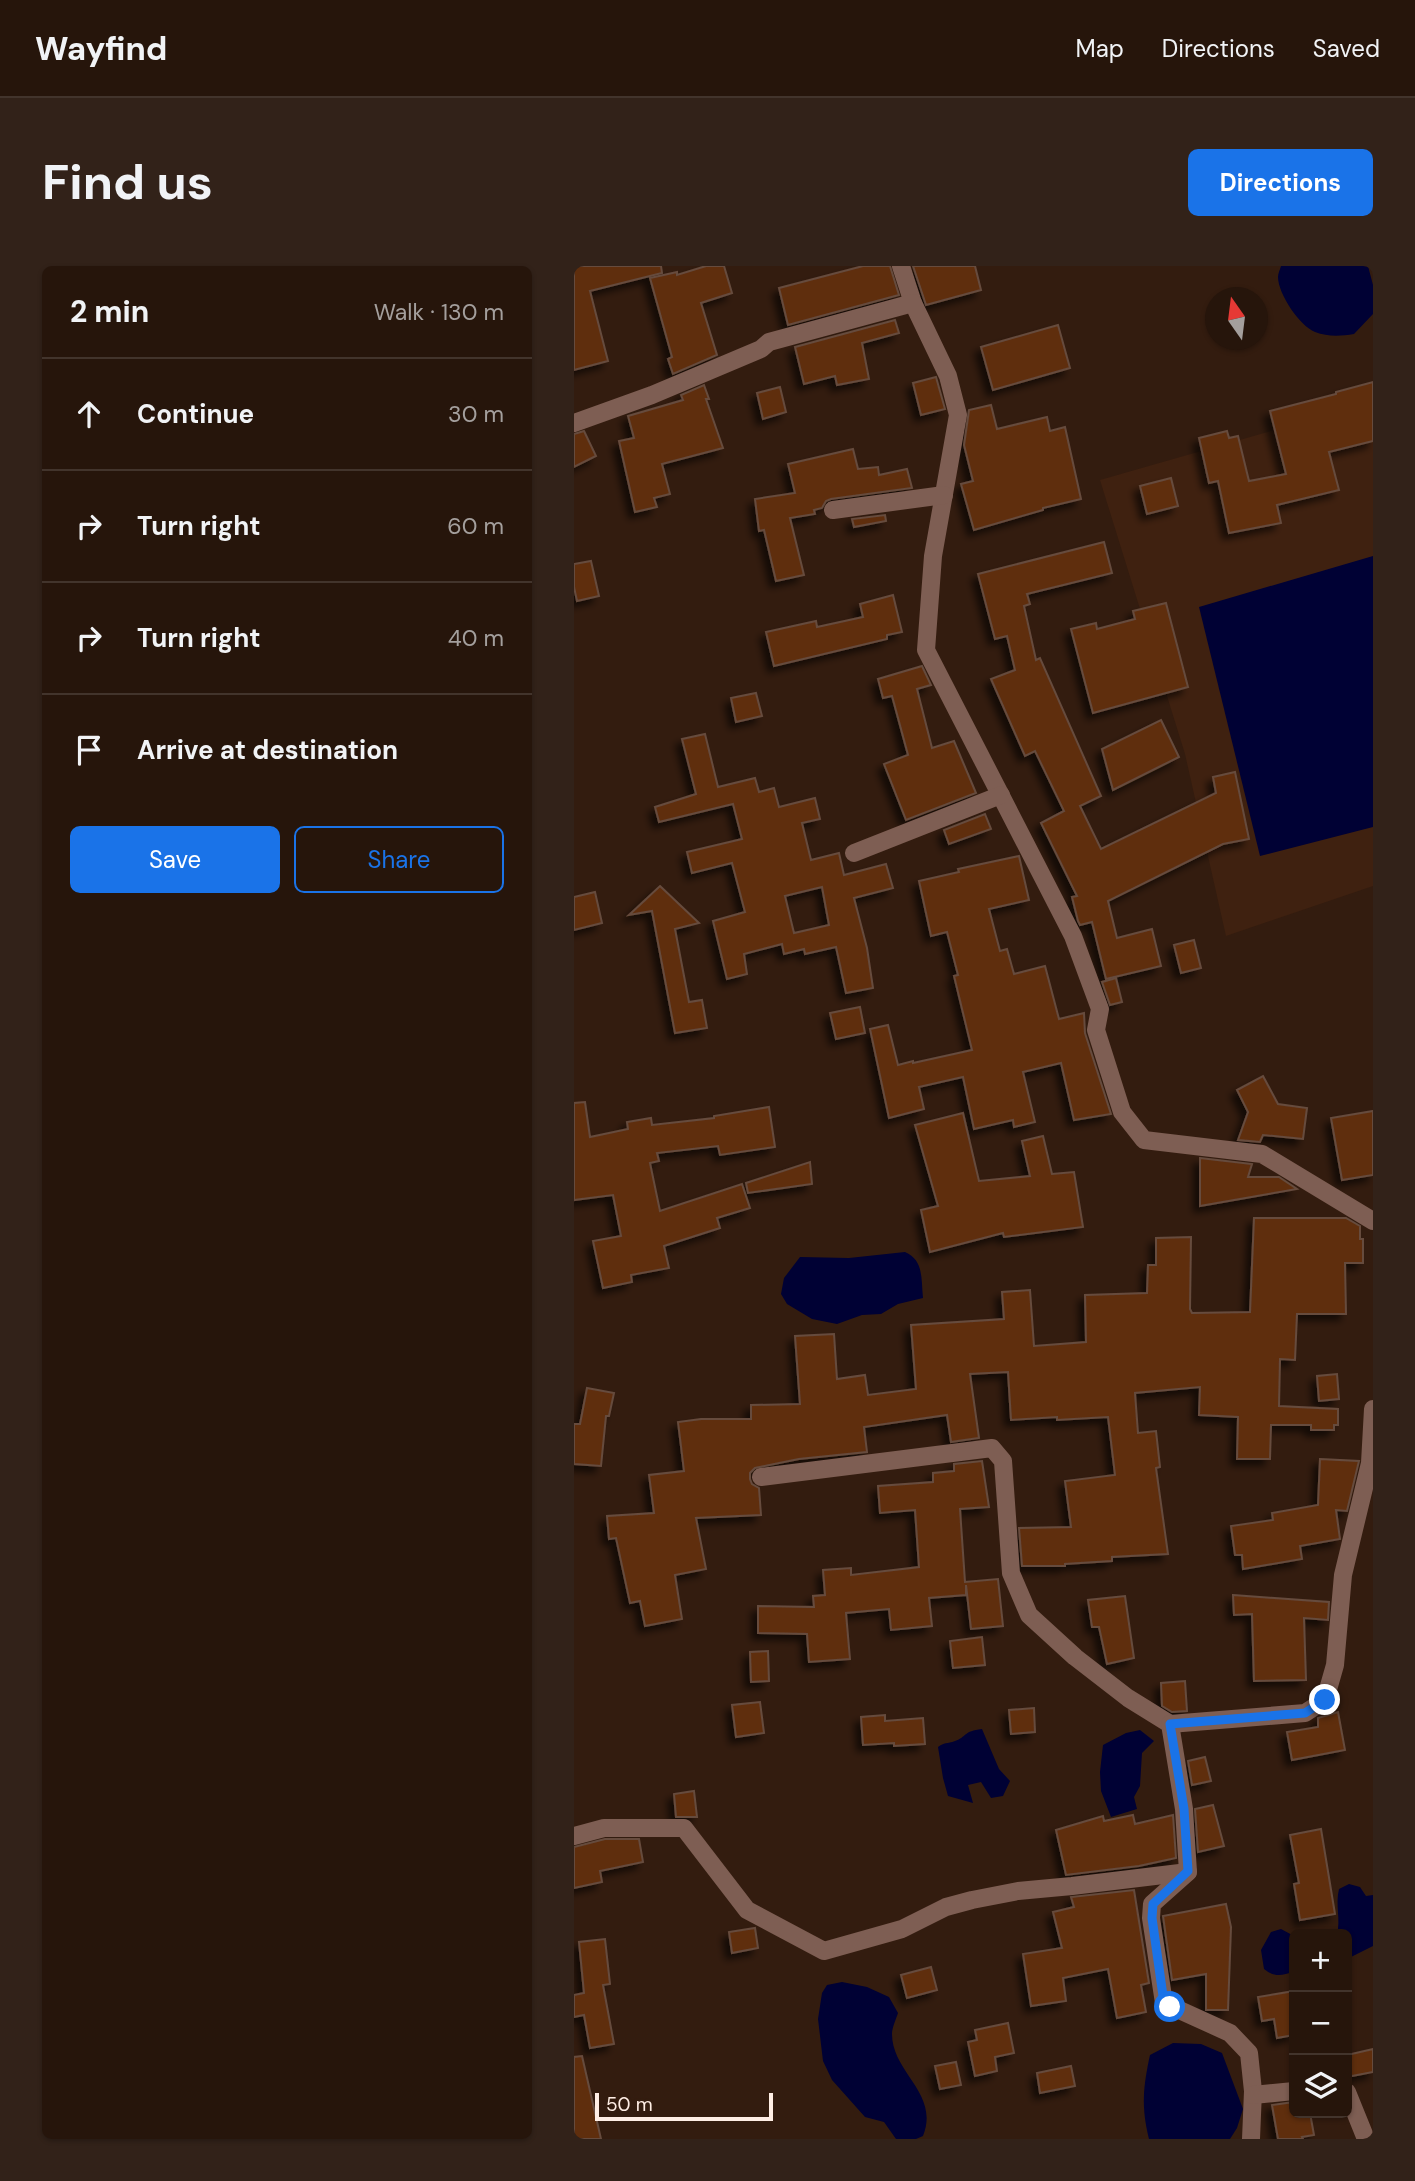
<!DOCTYPE html>
<html lang="en">
<head>
<meta charset="utf-8">
<style>
	:root { --surface:#26150b; --page:#322219; --text:#f1f3f6; --muted:#a49f9d; --line:#42342c; --accent:#1a73e8 }
	body { margin:0; font-family:"DM Sans",sans-serif; background:var(--page); color:var(--text) }
	.controls { position:absolute; right:21px; bottom:21px; display:grid; overflow:hidden; border-radius:10px; box-shadow:0 2px 5px #0004 }
	.controls button { width:63px; height:63px; display:grid; place-items:center; padding:0; border:0; border-bottom:2px solid var(--line); background:var(--surface); color:var(--text); font:35px sans-serif }
	.compass { position:absolute; left:631px; top:21px; width:63px; height:63px; border-radius:50%; background:var(--surface); box-shadow:0 2px 5px #0004; rotate:346deg }
	.scale { position:absolute; left:21px; bottom:18px; width:178px; box-sizing:border-box; padding-left:7px; border:4px solid #ffeee5; border-top:0; font-size:19px; line-height:24px; white-space:nowrap; color:#ffeee5; -webkit-text-stroke:5px #331c0f; paint-order:stroke }
	.stop { position:absolute; width:21px; height:21px; margin:-16px; border:5px solid #1a73e8; border-radius:50%; background:#fff }
	.stop.end { background:#1a73e8; border-color:#fff; box-shadow:0 2px 7px #0008 }
	.list { margin:0; padding:0; list-style:none }
	h2 { display:flex; justify-content:space-between; align-items:center; height:91px; margin:0; padding:0 28px; font-size:30px }
	h2 small { font-size:23px; font-weight:400; color:var(--muted) }
	.list li { display:grid; grid-template-columns:46px 1fr auto; gap:21px; align-items:center; box-sizing:border-box; height:112px; padding:0 28px; border-top:2px solid var(--line) }
	.list b { display:block; font-size:26px; white-space:nowrap }
	.list em { font-size:23px; font-style:normal; color:var(--muted) }
	.actions { display:flex; gap:14px; padding:21px 28px }
	.actions a { flex:1; padding:16px 0; border:2px solid var(--accent); border-radius:10px; text-align:center; font-size:24px; color:var(--accent) }
	.actions .main { background:var(--accent); color:#fff }
	.icon { flex:none; width:38px; height:38px; fill:none; stroke:currentColor; stroke-width:2; stroke-linecap:round; stroke-linejoin:round }
	.map { position:relative; flex:none; width:799px; height:1873px; overflow:hidden; border-radius:10px }
	header { display:flex; align-items:center; gap:42px; box-sizing:border-box; height:98px; padding:0 35px; background:var(--surface); border-bottom:2px solid var(--line) }
	header strong { font-size:33px }
	nav { display:flex; gap:38px; margin-inline-start:auto; font-size:24px }
	.intro { display:flex; align-items:center; justify-content:space-between; box-sizing:border-box; height:168px; padding:0 42px }
	h1 { margin:0; font-size:49px }
	.button { padding:18px 32px; border-radius:10px; background:var(--accent); color:#fff; font-size:24px; font-weight:700 }
	main { display:flex; gap:42px; padding:0 42px }
	aside { flex:1; background:var(--surface); border-radius:10px; box-shadow:0 2px 5px #0004 }
	.map>svg:first-child { display:block }
	.built { fill:#3f2110 }
	.water { fill:#000134 }
	.building { fill:#5f2e10; stroke:#664b3d; stroke-width:2; fill-rule:evenodd; filter:url(#shadow) }
	.lines { fill:none; stroke-linecap:round; stroke-linejoin:round }
	.minor { stroke:#7e5e53; stroke-width:18 }
	.route { stroke:#1a73e8; stroke-width:9 }
</style>
</head>
<body>
<header>
<strong>Wayfind</strong>
<nav><a>Map</a><a>Directions</a><a>Saved</a></nav>
</header>
<div class="intro"><h1>Find us</h1><a class="button">Directions</a></div>
<main>
<aside>
<h2>2 min<small>Walk · 130 m</small></h2>
<ul class="list">
<li><svg class="icon" aria-label="ahead" viewBox="0 0 24 24"><path d="M12 20V5M6 11l6-6 6 6"/></svg><div><b>Continue</b></div><em>30 m</em></li>
<li><svg class="icon" aria-label="right" viewBox="0 0 24 24"><path d="M7 20v-9h11M14 6l5 5-5 5"/></svg><div><b>Turn right</b></div><em>60 m</em></li>
<li><svg class="icon" aria-label="right" viewBox="0 0 24 24"><path d="M7 20v-9h11M14 6l5 5-5 5"/></svg><div><b>Turn right</b></div><em>40 m</em></li>
<li><svg class="icon" aria-label="arrive" viewBox="0 0 24 24"><path d="M6 21V4h12l-3 4 3 4H6"/></svg><div><b>Arrive at destination</b></div></li>
</ul>
<div class="actions"><a class="main">Save</a><a>Share</a></div>
</aside>
<div class="map">
<svg width="799" height="1873" viewBox="0 0 799 1873">
	<defs>
		<filter id="shadow"><feDropShadow dx="-6" dy="6" stdDeviation="3.5" flood-color="#0009"/></filter>
	</defs>
	<rect width="100%" height="100%" fill="#331c0f"/>
	<path class="built" d="M799 136V620L652 670 611 488 526 214Z"/>
	<g class="water">
		<path d="M707 0H794L799 19V48L780 68C767 70 754 71 741 66 726 60 704 28 704 11 704 7 706 4 707 0Z"/>
		<path d="M799 290V561L686 590 625 341Z"/>
		<path d="M331 986C350 994 347 1013 349 1032L324 1038 307 1048 288 1049 263 1058 238 1053 213 1038 207 1028 210 1012 226 991 275 992Z"/>
		<path d="M408 1463 425 1503 436 1515 429 1530 417 1532 407 1516 394 1519 399 1537 374 1530 369 1512 364 1481C370 1476 373 1478 381 1475 393 1471 389 1465 408 1463Z"/>
		<path d="M566 1464 580 1475 568 1487 566 1520 560 1531 563 1543 537 1551 527 1525 526 1506 529 1479 552 1467Z"/>
		<path d="M775 1618 786 1621 792 1630 799 1629V1680L773 1693V1668H763C767 1653 761 1639 765 1623Z"/>
		<path d="M707 1663 720 1670V1706C708 1709 701 1712 690 1703L687 1684 697 1666Z"/>
		<path d="M268 1716 293 1721 315 1731 324 1747C322 1753 318 1762 318 1768 318 1807 366 1827 349 1870L342 1873H322L310 1856 291 1851 258 1814 249 1795 244 1753 248 1727 253 1719Z"/>
		<path d="M599 1777 627 1778 648 1787 669 1843 663 1862 656 1873H575C567 1841 569 1821 576 1789Z"/>
	</g>
	<g class="building">
		<path d="M0 0H87L88 7 16 25 34 95 0 104Z"/>
		<path d="M132 0H150L158 27 127 37 143 89 99 108 94 93 98 91 76 12 103 6V9Z"/>
		<path d="M289 0H316L325 29 214 59 205 22Z"/>
		<path d="M339 0H401L407 24 352 39Z"/>
		<path d="M321 54 325 67 288 77 295 113 263 119 261 110 230 118 221 81Z"/>
		<path d="M484 59 496 102 419 124 407 81Z"/>
		<path d="M362 111 371 143 347 149 339 117Z"/>
		<path d="M799 116V175L755 186 765 224 703 239 707 257 655 267 644 215 635 217 625 172 653 165 655 172 664 170 675 215 712 208 696 145 762 128V126Z"/>
		<path d="M130 119 135 133H132L149 182 88 198 96 228 80 232 83 241 61 246 45 175 60 172 54 150 109 134 107 129Z"/>
		<path d="M206 121 212 146 189 153 183 127Z"/>
		<path d="M417 139 423 163 473 151 476 165 491 161 507 233 469 242V244L400 264 387 218 399 215 390 179 395 144Z"/>
		<path d="M10 165 22 190 0 201V168Z"/>
		<path d="M279 183 284 203 304 201 305 209 333 203 338 222 257 233 252 235 248 242 240 244 241 248 216 252 230 309 202 315 190 264 185 265 181 233 221 227 214 198Z"/>
		<path d="M597 212 604 240 573 248 566 220Z"/>
		<path d="M311 249 312 255 280 261 278 253Z"/>
		<path d="M530 276 538 307 453 328 456 338 450 340 462 394 466 392 527 530 506 540 527 583 642 527 639 511 661 506 675 573 649 578 534 635 543 672 578 663 587 700 532 713 518 656 506 659 504 655 498 631 503 630 467 557 490 545 461 485 451 490 417 413 441 404 433 370 421 373 404 308Z"/>
		<path d="M17 295 25 330 3 335 0 321V298Z"/>
		<path d="M319 329 328 366 313 369V373L200 400 192 366 242 355 243 361 289 351 286 338Z"/>
		<path d="M592 337 614 421 519 447 497 363 522 357 523 363 561 353 559 345Z"/>
		<path d="M348 400 357 419 343 423 358 482 380 475 402 527 332 554 310 498 334 489 318 430 309 432 304 413Z"/>
		<path d="M182 427 188 450 162 456 157 432Z"/>
		<path d="M587 454 605 491 539 524 528 483Z"/>
		<path d="M131 468 144 521 181 512 185 526 200 522 205 541 241 532 246 553 228 557 237 594 265 587 270 609 312 598 319 622 280 632 293 682 299 722 272 727 262 681 231 688 230 683 210 688 208 678 170 688 173 708 153 713 139 655 171 646 158 597 118 607 113 586 168 573 159 538 85 556 81 541 122 528 108 473ZM248 621 255 659 220 667 211 630Z"/>
		<path d="M411 548 417 563 375 578 370 564Z"/>
		<path d="M445 590 455 634 415 643 426 685 433 683 440 708 471 700 485 753 510 747 511 767 537 848 500 854 487 797 449 806 461 856 440 861 439 854 400 863 389 811 345 821 350 843 315 852 296 763 314 759 324 799 339 795V797L398 784 380 710 384 709 373 666 357 670 345 615 385 606 384 603Z"/>
		<path d="M86 620 125 657 101 663 115 736 128 734 133 762 101 767 78 645 55 649Z"/>
		<path d="M21 626 28 657 0 664V631Z"/>
		<path d="M620 674 627 702 607 707 600 679Z"/>
		<path d="M542 712 548 736 536 739 528 716Z"/>
		<path d="M286 741 291 767 262 773 256 747Z"/>
		<path d="M689 810 704 838 733 842 729 873 689 869 686 876 664 874 674 846 663 824Z"/>
		<path d="M11 836 16 871 54 863 53 856 77 852 78 859 140 852V850L195 841 201 881 146 889 144 880 83 887 85 895 76 897 86 945 168 918 176 942 143 952 146 962 90 980 95 1002 57 1009 58 1016 29 1022 19 975 47 970 39 929 0 934V837Z"/>
		<path d="M799 845V909L768 914 757 852Z"/>
		<path d="M389 847 405 915 456 910 448 875 469 870 478 908 500 906 509 961 430 971 429 967 356 986 347 944 364 940 341 859Z"/>
		<path d="M626 892 678 898 674 911H705L723 923 626 940Z"/>
		<path d="M236 896 238 918 174 927 172 917Z"/>
		<path d="M680 952H772L786 960V973H789V997H771L772 1048H723L721 1094 706 1093 705 1140 764 1143V1159H760V1164H737V1159H697L696 1193H663L664 1151 625 1149 626 1121 561 1127 564 1167 582 1165 586 1201 582 1202 594 1288 538 1291V1295L491 1298V1300H448L445 1262 497 1261 491 1215 541 1209 534 1151 483 1154V1151L437 1154 434 1106 396 1108 405 1172 377 1176 373 1149 290 1161 293 1186 225 1193 181 1202 176 1207V1213L178 1218 185 1222 187 1249 122 1252 132 1303 101 1309 108 1353 71 1360 66 1335 56 1337 42 1272 35 1273 33 1250 80 1247 75 1209 110 1205 104 1156 127 1153H177V1139L226 1138 221 1070 260 1068 263 1113 291 1109 294 1129 342 1123 337 1059 430 1053 428 1026 456 1024 460 1080 512 1076 511 1029 573 1027 574 999H582V972L617 971 616 1043 618 1047 676 1046Z"/>
		<path d="M763 1108 765 1133 745 1135 743 1110Z"/>
		<path d="M13 1122 40 1127 35 1150H32L27 1200 0 1198V1158H6Z"/>
		<path d="M746 1193 785 1195 773 1245 762 1244 766 1273 726 1280 728 1293 669 1303 668 1289H661L657 1260 699 1254 698 1247 744 1239Z"/>
		<path d="M408 1195 415 1241 386 1243 391 1316 424 1313 429 1360 397 1363 392 1319V1329L355 1332 358 1360 317 1364 315 1343 272 1347 276 1393 235 1396 233 1368 184 1367V1340L240 1341 239 1330 251 1329 249 1304 277 1302V1309L345 1301 341 1244 306 1247 304 1220 359 1216V1207L380 1205V1198Z"/>
		<path d="M659 1329 755 1336 754 1354 730 1352 732 1414 680 1415 678 1348 660 1349Z"/>
		<path d="M551 1330 560 1392 533 1398 525 1361H518L514 1334Z"/>
		<path d="M408 1371 411 1399 379 1402 376 1375Z"/>
		<path d="M194 1385 195 1415 177 1416 176 1386Z"/>
		<path d="M611 1415 613 1445 598 1446 588 1440 587 1417Z"/>
		<path d="M186 1436 190 1467 162 1471 158 1439Z"/>
		<path d="M460 1442 461 1466 437 1468 435 1444Z"/>
		<path d="M764 1446 771 1484 718 1494 713 1466 744 1461V1452Z"/>
		<path d="M311 1449V1455L349 1452 351 1478 320 1480V1477L289 1479 287 1451Z"/>
		<path d="M631 1491 637 1515 618 1519 614 1495Z"/>
		<path d="M120 1525 123 1551H102L100 1528Z"/>
		<path d="M639 1539 650 1580 624 1586 621 1543Z"/>
		<path d="M559 1549 561 1558 599 1549 602 1592 565 1600 492 1609 482 1564 529 1550 530 1555Z"/>
		<path d="M747 1563 761 1648 726 1654 720 1618 725 1617 716 1569Z"/>
		<path d="M31 1573H65L69 1596 26 1605 28 1616 0 1622V1581Z"/>
		<path d="M560 1624 575 1717 567 1719 572 1746 543 1752 534 1703 489 1712 492 1735 457 1740 449 1688 488 1682 479 1646 500 1641 497 1631Z"/>
		<path d="M652 1638 657 1661 654 1744H632V1708L598 1714 589 1650Z"/>
		<path d="M181 1662 184 1682 158 1687 155 1666Z"/>
		<path d="M31 1673 36 1718 29 1719 40 1778 16 1782 10 1749 0 1751V1729L10 1727 5 1676Z"/>
		<path d="M357 1701 363 1724 333 1732 327 1709Z"/>
		<path d="M720 1725V1769L703 1772 700 1753 688 1755 684 1731Z"/>
		<path d="M434 1757 440 1787 421 1791 423 1805 401 1810 394 1776 403 1774 401 1764Z"/>
		<path d="M799 1783V1806L773 1811V1789Z"/>
		<path d="M8 1790 27 1873H0V1791Z"/>
		<path d="M382 1796 387 1819 366 1823 361 1800Z"/>
		<path d="M497 1800 501 1820 466 1827 463 1807Z"/>
		<path d="M720 1836V1847H736L740 1869 728 1871 729 1873H704L698 1839Z"/>
	</g>
	<g class="lines">
		<g class="minor">
			<path d="M327 0 339 37"/>
			<path d="M0 157 78 129 187 83 195 76 339 37 374 110 384 149 359 290 352 384 499 670 526 743 522 764 548 846 570 874 688 888 799 955"/>
			<path d="M259 244 370 229"/>
			<path d="M280 587 427 529"/>
			<path d="M187 1211 418 1182 429 1195 437 1307 455 1349 501 1391 554 1432 596 1458 610 1543 614 1606 578 1638 577 1652 590 1737 656 1767 675 1787 679 1825 677 1873"/>
			<path d="M596 1458 731 1447 751 1434 761 1399 769 1309 796 1197 799 1143"/>
			<path d="M0 1570 30 1562H110L173 1644 250 1685 328 1663 372 1641 398 1634 444 1625 498 1620 614 1606"/>
			<path d="M773 1826 792 1873"/>
			<path d="M679 1829 720 1825"/>
		</g>
	</g>
	<g class="lines">
		<path class="route" d="M596 1741 590 1737 578 1652 579 1638 614 1605 610 1543 596 1458 731 1447 751 1434"/>
	</g>
</svg>
<div class="controls">
<button>+</button>
<button>−</button>
<button><svg class="icon" aria-label="layers" viewBox="0 0 24 24"><path d="M12 4l9 5-9 5-9-5zM3 14l9 5 9-5"/></svg></button>
</div>
<svg class="compass" viewBox="-18 -18 36 36"><path d="M0-13l5 13h-10z" fill="#e53935"/><path d="M0 13l5-13h-10z" fill="#a49f9d"/></svg>
<div class="scale">50 m</div>
<div class="stop" style="left:596px;top:1741px"></div>
<div class="stop end" style="left:751px;top:1434px"></div>
</div>
</main>
</body>
</html>
